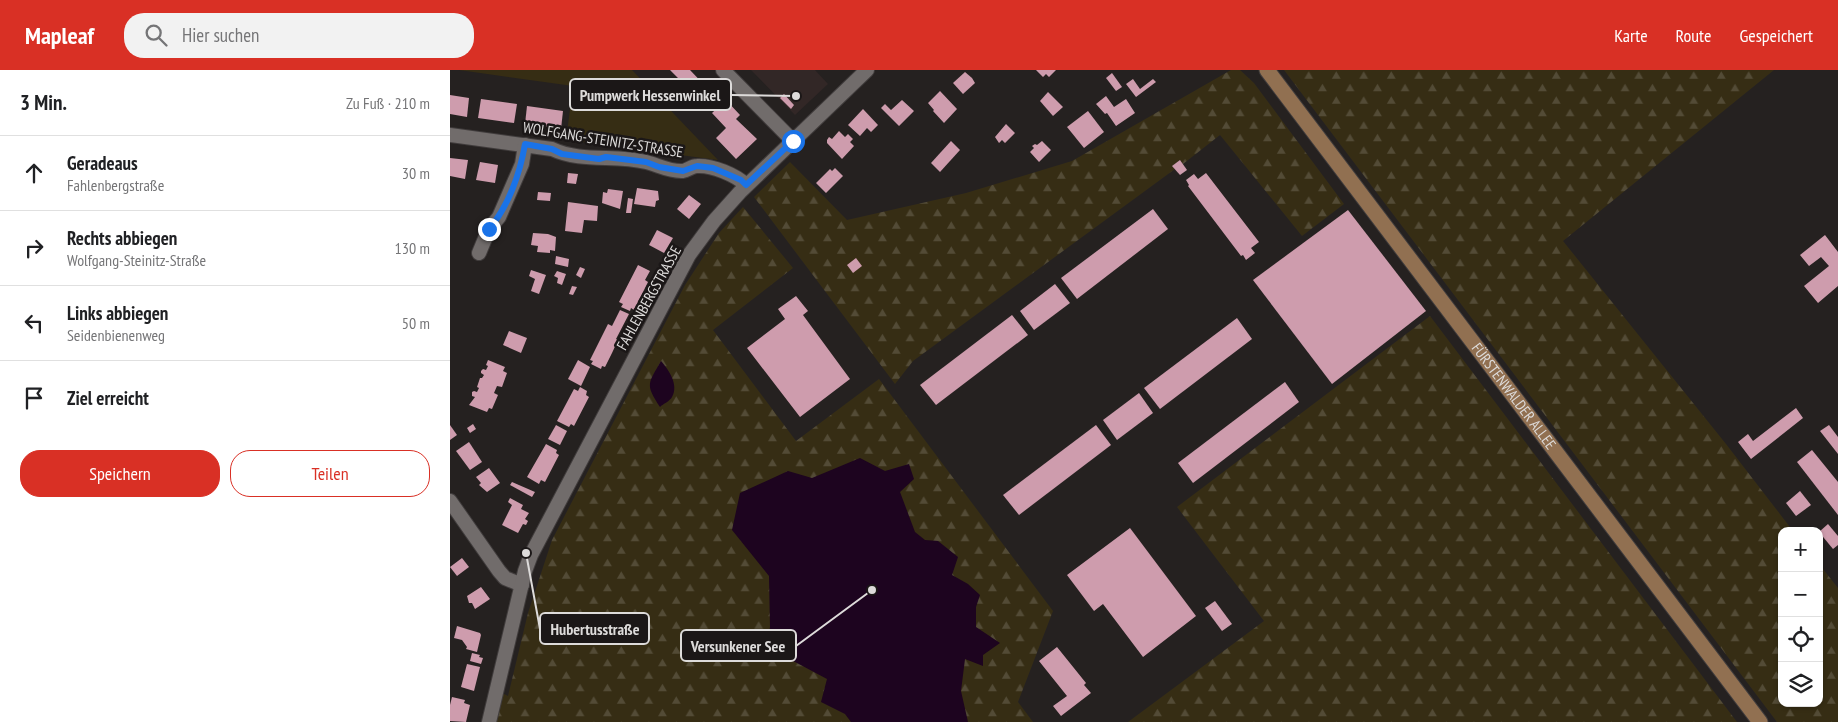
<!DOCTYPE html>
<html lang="de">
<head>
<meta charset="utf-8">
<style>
	:root { --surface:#fff; --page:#f2f2f2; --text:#202124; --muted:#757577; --line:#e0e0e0; --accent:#d93025 }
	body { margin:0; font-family:"PT Sans Narrow",sans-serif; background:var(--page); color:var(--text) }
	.controls { position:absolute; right:15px; bottom:15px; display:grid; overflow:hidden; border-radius:10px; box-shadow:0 1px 4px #0004 }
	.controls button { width:45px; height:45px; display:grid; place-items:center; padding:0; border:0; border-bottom:1px solid var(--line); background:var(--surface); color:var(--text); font:25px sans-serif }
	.stop { position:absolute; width:15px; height:15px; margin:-11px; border:4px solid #1a73e8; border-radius:50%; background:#fff }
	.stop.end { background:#1a73e8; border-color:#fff; box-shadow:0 1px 5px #0008 }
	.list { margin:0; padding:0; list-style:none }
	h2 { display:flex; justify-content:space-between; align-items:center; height:65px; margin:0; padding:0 20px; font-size:21px }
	h2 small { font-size:16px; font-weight:400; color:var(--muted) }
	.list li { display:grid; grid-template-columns:32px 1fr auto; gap:15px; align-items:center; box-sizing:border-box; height:75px; padding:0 20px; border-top:1px solid var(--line) }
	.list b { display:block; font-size:19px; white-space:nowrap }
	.list p { margin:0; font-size:16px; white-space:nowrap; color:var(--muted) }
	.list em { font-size:16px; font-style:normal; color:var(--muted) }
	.actions { display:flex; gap:10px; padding:15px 20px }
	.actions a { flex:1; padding:11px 0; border:1px solid var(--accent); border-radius:20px; text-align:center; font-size:18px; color:var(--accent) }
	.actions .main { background:var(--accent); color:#fff }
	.icon { flex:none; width:28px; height:28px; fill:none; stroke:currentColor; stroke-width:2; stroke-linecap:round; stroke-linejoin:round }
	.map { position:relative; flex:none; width:1388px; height:652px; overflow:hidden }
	header { display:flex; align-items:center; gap:30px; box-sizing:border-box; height:70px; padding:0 25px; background:var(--accent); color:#fff }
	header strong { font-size:24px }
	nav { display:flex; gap:28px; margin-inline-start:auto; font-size:18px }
	.search { width:350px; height:45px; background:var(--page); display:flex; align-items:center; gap:12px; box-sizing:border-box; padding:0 18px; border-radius:20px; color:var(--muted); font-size:19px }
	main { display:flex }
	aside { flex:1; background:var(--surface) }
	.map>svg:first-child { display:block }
	.built { fill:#322726 }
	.forest { fill:url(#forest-firs) }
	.green { fill:#362d14 }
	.water { fill:#1d041f }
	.building { fill:#ce9cad }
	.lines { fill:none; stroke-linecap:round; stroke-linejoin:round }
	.street-casing { stroke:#403c3c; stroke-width:16 }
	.secondary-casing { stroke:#403c3c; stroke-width:17 }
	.street { stroke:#716c6b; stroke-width:14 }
	.secondary { stroke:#917051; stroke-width:15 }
	.route { stroke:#1a73e8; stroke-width:6 }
	.labels { text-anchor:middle; stroke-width:5; stroke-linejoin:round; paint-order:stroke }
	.street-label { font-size:15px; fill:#dddbda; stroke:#1b1717 }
	.leader { fill:none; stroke:#dddbda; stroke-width:2 }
	.callout-dot { fill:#dddbda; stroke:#1b1717; stroke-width:2 }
	.callout { fill:#1b1717; stroke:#dddbda; stroke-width:2 }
	.callout-label { font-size:16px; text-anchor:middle; font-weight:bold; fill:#dddbda }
</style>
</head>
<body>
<header>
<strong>Mapleaf</strong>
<div class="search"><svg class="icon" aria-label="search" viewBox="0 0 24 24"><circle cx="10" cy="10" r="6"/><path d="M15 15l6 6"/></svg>Hier suchen</div>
<nav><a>Karte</a><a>Route</a><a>Gespeichert</a></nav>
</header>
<main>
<aside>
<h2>3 Min.<small>Zu Fuß · 210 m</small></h2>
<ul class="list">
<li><svg class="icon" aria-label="ahead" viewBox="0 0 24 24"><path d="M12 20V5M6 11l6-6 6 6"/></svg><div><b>Geradeaus</b><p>Fahlenbergstraße</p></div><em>30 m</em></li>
<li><svg class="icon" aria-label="right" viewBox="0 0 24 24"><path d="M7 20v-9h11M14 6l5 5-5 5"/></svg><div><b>Rechts abbiegen</b><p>Wolfgang-Steinitz-Straße</p></div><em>130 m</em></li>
<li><svg class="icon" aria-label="left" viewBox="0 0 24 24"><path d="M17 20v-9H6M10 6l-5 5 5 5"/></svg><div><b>Links abbiegen</b><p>Seidenbienenweg</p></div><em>50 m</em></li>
<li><svg class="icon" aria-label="arrive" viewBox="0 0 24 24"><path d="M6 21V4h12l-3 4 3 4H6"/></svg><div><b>Ziel erreicht</b></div></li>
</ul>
<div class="actions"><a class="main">Speichern</a><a>Teilen</a></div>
</aside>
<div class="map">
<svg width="1388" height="652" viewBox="0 0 1388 652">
	<defs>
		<pattern id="forest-firs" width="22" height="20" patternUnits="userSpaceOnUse" patternTransform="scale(1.25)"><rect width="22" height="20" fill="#362d14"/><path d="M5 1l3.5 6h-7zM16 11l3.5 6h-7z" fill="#534b36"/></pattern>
	</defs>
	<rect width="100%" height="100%" fill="#252120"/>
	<path class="built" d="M301 0H365L378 14 345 45Z"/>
	<g class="forest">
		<path d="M781 0H790L804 13 894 134 852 166 770 65 733 94 730 90 722 96 725 99 463 291 445 314 304 127 340 92 397 150 516 123 622 91Z"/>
		<path d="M834 0H1324L1113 171 1276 374 1343 461H1332V633H1369V494L1388 518V652H1327Z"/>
		<path d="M293 137 343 198 263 260 346 371 429 309 603 541 568 632 583 652H45L52 623 58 626 78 543 102 470 235 215 269 163Z"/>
		<path d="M980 246 1287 652H678L814 551 727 437Z"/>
	</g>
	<path class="green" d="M9 0H182L268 90 116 70 123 16Z"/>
	<g class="water">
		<path d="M211 291C219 300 229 315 222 327 220 331 213 334 210 337 195 314 198 314 211 291Z"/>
		<path d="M410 388 435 401 459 394 464 409 450 422 465 462 475 470 488 471 508 487 502 505 518 514 530 525 526 537V557L550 573 533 585V596L515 589 511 621 518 652H401L395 644 371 632 377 609 317 577 320 557 319 506 282 460 290 423 338 401 362 408Z"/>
	</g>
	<g class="building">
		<path d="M220 0H240L260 21 240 41 219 20 230 10Z"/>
		<path d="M586 0H606L599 7 596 4 593 7Z"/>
		<path d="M515 2 522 8 525 13 513 24 503 13Z"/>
		<path d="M662 3 672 17 666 21 656 8Z"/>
		<path d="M683 9 690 19 703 9 706 12 686 27 676 14Z"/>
		<path d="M490 21 507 39 494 53 483 41 484 40 478 33Z"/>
		<path d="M598 22 613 37 603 46 590 31Z"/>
		<path d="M334 24 344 35 341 39 330 28Z"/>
		<path d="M0 25 19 28 17 47 0 44Z"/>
		<path d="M656 26 664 37 676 29 685 43 666 56 657 43 655 44 646 34Z"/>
		<path d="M31 29 67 34 64 53 28 48Z"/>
		<path d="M276 30 290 45 286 49 307 69 286 89 266 68 276 58 262 43Z"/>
		<path d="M452 30 464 41 449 56 431 38 435 34 441 40Z"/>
		<path d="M77 36 113 41 111 59 75 54Z"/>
		<path d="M413 39 428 55 421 62 417 58 410 66 398 55Z"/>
		<path d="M638 41 654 62 634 78 617 57Z"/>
		<path d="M556 54 565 63 555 73 552 70 549 73 545 67Z"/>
		<path d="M389 61 395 67 398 64 403 69 400 72 404 76 392 89 377 73V70L379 67 382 69Z"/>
		<path d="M501 71 510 80 490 102 481 93Z"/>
		<path d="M592 71 601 80 589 92 580 82 584 78 582 76 585 74 587 75Z"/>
		<path d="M0 88 18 90 15 109 0 106Z"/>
		<path d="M730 90 737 100 730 105 722 96Z"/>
		<path d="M30 92 48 95 45 113 26 110Z"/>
		<path d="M385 98 393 106 376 123 366 113 380 99 382 101Z"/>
		<path d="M118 103 128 104 126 114 117 113Z"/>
		<path d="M756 103 809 172 801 178 805 183 796 190 793 185 791 186 738 116 739 115 736 110 744 104 748 109Z"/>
		<path d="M187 118 208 121 209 130 206 131 205 137 184 134Z"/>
		<path d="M158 119 173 121 170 139 152 133 153 122 157 123Z"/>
		<path d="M88 122 101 123 100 131 87 130Z"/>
		<path d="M239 125 251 134 239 149 227 139Z"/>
		<path d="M178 128 183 129 181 143H176Z"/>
		<path d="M118 132 148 136 147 151 134 150 132 163 115 161Z"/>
		<path d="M703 139 718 159 627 229 611 208Z"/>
		<path d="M898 140 976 241 882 314 803 210Z"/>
		<path d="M207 160 223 168 214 183 199 175Z"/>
		<path d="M83 163 98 164 106 167 105 181 100 180V183L87 182 88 176 81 175Z"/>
		<path d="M1375 165 1388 182V216L1368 233 1354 216 1379 196 1371 187 1359 196 1350 185Z"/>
		<path d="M106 186 119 189 118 197 105 194Z"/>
		<path d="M406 188 412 196 403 203 397 195Z"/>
		<path d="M188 195 200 201 195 210 198 212 184 240 181 238 180 241 171 237 173 234 169 232Z"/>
		<path d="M130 197 135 199 131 208 126 205Z"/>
		<path d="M81 200 96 205 89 224 81 221 85 209 79 206Z"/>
		<path d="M107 201 116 204 112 215 107 213 108 208 104 206Z"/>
		<path d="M605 214 620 233 584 260 570 241Z"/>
		<path d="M122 216 127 217 123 225 119 224Z"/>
		<path d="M346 226 358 241 353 245 400 309 350 347 297 278 335 249 328 239Z"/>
		<path d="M170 240 179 244 166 269 168 270 162 283 155 297 152 296 151 299 141 294 143 291 140 290 158 254 162 256Z"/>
		<path d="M562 245 578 265 486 335 470 315Z"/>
		<path d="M787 248 802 269 710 339 694 318Z"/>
		<path d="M59 261 77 268 71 283 53 275Z"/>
		<path d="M38 290 55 297 53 301 57 303 52 317 47 316 44 323 48 325 42 339 39 338 37 342 19 335 25 327 22 326V322L24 321 27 322 29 318 27 317 30 308H32L34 305 31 303V301L33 299 36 300 38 296 36 295Z"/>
		<path d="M128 290 140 297 131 316 118 309Z"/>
		<path d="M835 312 849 332 743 413 728 393Z"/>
		<path d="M130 317 137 321 136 325 139 327 124 356 121 354 119 357 107 351 124 319 128 321Z"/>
		<path d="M689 323 703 343 667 370 653 350Z"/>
		<path d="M1346 338 1353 348 1301 389 1288 372 1298 364 1303 371Z"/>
		<path d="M23 354 26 359 20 363 17 358Z"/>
		<path d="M0 355 7 365 0 370Z"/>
		<path d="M106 355 117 361 110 375 98 369Z"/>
		<path d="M646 355 661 375 569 445 553 425Z"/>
		<path d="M1379 355 1388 367V384L1370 361Z"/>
		<path d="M19 372 32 392 20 400 6 381Z"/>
		<path d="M96 374 107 380 106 383 109 385 95 412 91 410 89 414 77 407Z"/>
		<path d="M1362 380 1388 412V445L1347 392Z"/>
		<path d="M39 398 50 413 37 422 29 415 31 413 26 407Z"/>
		<path d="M62 412 85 422 82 427 60 415Z"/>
		<path d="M1350 421 1361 435 1346 446 1336 433Z"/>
		<path d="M60 428 73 435 71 439 79 443 75 449 78 451 76 455 73 454 68 463 52 455 62 435 58 432Z"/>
		<path d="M1378 454 1388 466V475L1383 479 1369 462Z"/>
		<path d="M680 458 746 546 693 587 653 534 644 541 617 505Z"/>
		<path d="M12 488 19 497 7 506 0 497Z"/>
		<path d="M31 517 40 529 25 539 22 533H19L17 526Z"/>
		<path d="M765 531 782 554 772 561 755 538Z"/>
		<path d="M7 556 30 563 31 565 27 582 16 579 17 577 12 570 4 568Z"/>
		<path d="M607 577 636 613 634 615 641 623 611 646 603 636 617 626 589 591Z"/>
		<path d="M22 583 30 585 29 587 33 588 31 594 20 591Z"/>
		<path d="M17 594 30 597 24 621 11 617Z"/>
		<path d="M2 627 15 630 14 633 20 635 16 652 0 651V635Z"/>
	</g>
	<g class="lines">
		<defs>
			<g id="street">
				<path d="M273 0 343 71"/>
				<path d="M0 65 102 79C132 93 165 84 196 92 208 95 220 102 233 101 238 100 242 96 247 96 262 95 286 105 296 115"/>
				<path d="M29 183 39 159 49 147 72 94 75 75"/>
				<path d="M0 431 49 501 55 508 72 515"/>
				<path d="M39 652 75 501 81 485 239 185 264 151 290 122 417 0"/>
			</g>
			<g id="secondary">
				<path id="s1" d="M817 0 1310 652"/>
			</g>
		</defs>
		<use href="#street" class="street-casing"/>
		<use href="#secondary" class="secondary-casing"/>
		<use href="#street" class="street"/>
		<use href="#secondary" class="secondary"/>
	</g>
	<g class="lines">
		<path class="route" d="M39 159C58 137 70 104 75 74L102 79 112 84 149 89 156 87 196 92 209 97 233 101 247 96 263 98 291 110 296 115 343 71"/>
	</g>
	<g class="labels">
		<g class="street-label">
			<text transform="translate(153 70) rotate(9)" y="5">WOLFGANG-STEINITZ-STRASSE</text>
			<text transform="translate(199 228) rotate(-61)" y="5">FAHLENBERGSTRASSE</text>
			<text dy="5" stroke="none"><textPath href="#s1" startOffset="409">FÜRSTENWALDER ALLEE</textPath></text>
		</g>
	</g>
	<path class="leader" d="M346 26L281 25M76 483L90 559M422 520L346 576"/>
	<g class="callout-dot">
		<circle cx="346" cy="26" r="5"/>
		<circle cx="76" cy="483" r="5"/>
		<circle cx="422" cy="520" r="5"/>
	</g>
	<g class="callout">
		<rect x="120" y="9" width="161" height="31" rx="5"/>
		<rect x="90" y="543" width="109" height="31" rx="5"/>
		<rect x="231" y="560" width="115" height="31" rx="5"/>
	</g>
	<g class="callout-label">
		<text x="200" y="31">Pumpwerk Hessenwinkel</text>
		<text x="145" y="565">Hubertusstraße</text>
		<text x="288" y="582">Versunkener See</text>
	</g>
</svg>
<div class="controls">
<button>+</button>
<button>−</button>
<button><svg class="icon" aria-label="locate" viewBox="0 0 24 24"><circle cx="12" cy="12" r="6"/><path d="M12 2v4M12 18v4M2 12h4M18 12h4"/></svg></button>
<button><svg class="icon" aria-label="layers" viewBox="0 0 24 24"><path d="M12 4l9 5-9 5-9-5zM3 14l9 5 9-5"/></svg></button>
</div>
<div class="stop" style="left:343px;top:71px"></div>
<div class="stop end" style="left:39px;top:159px"></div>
</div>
</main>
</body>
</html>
